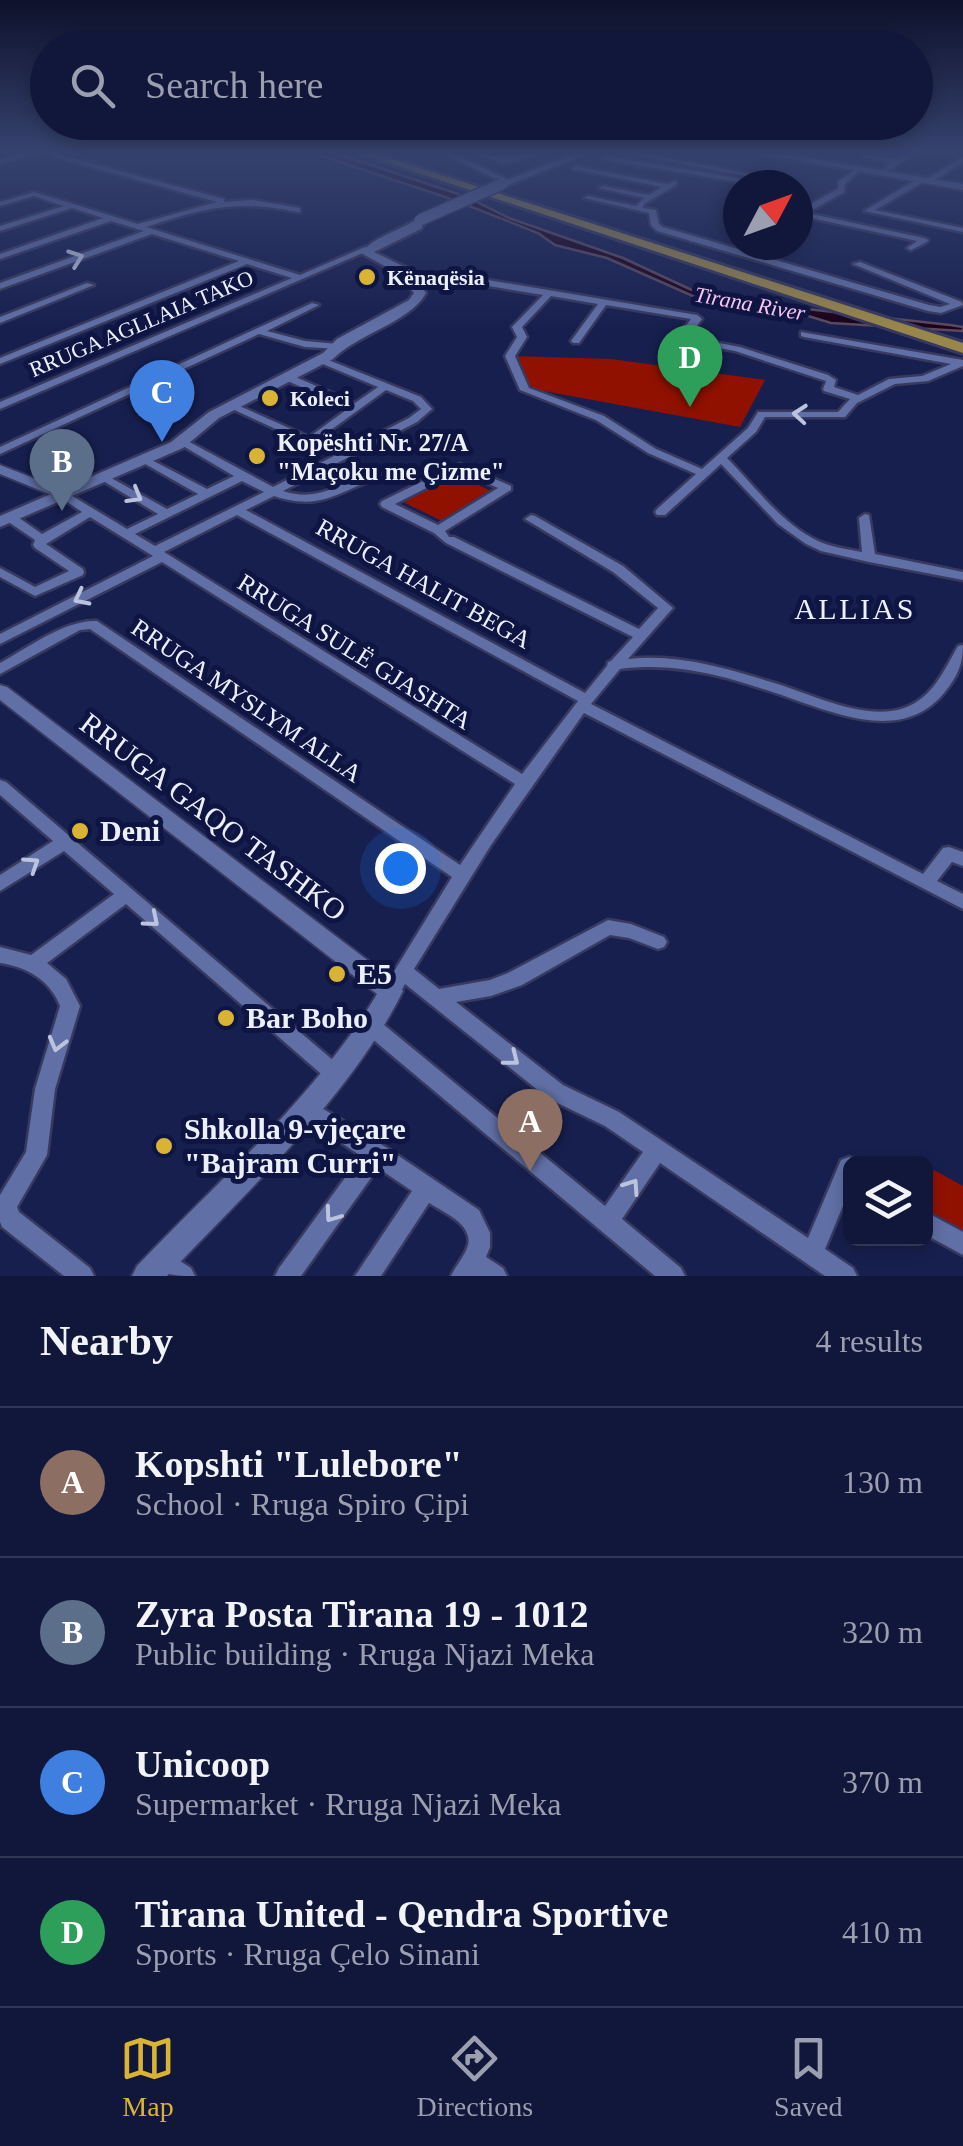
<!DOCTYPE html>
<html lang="en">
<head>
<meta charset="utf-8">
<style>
	:root { --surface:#11173a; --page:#1e2445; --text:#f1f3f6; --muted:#9c9faf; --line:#303654; --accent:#d9b434 }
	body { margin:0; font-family:"Times New Roman",serif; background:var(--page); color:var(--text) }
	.controls { position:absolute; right:30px; bottom:30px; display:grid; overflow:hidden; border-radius:15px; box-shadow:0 5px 15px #0003 }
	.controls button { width:90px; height:90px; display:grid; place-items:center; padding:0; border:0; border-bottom:2px solid var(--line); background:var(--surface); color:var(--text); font:50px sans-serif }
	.compass { position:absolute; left:723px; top:170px; width:90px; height:90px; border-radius:50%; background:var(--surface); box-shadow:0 5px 15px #0003; rotate:49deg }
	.you { position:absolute; left:400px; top:868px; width:35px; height:35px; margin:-25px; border:8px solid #fff; border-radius:50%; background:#1a73e8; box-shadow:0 0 0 15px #1a73e833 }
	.badge { display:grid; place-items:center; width:65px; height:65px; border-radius:50%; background:var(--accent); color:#fff; font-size:32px; font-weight:700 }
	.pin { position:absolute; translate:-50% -82px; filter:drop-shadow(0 2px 5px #0008) }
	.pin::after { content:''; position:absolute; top:52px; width:35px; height:30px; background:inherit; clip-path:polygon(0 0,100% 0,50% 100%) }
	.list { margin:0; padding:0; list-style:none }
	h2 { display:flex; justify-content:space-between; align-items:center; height:130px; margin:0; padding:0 40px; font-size:42px }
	h2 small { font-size:32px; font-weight:400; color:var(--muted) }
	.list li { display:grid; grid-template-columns:65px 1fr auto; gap:30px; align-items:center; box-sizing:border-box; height:150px; padding:0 40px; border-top:2px solid var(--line) }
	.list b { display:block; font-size:38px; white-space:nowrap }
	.list p { margin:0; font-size:32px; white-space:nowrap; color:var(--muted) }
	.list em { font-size:32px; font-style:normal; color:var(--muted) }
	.icon { flex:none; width:55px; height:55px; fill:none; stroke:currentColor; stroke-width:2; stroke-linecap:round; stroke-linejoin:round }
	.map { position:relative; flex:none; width:963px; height:1276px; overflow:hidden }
	.search { position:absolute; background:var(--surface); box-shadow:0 5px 15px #0003; left:30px; right:30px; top:30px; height:110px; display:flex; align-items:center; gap:25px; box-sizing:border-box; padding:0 35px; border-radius:55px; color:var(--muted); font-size:38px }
	.sheet { height:730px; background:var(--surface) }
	nav { display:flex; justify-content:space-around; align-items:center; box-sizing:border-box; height:140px; border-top:2px solid var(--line); background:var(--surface); font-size:28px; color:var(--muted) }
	nav a { display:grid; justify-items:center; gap:5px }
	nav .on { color:var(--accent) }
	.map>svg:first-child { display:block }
	.green { fill:#901100 }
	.water { fill:#1c0119; stroke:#5a495d; stroke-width:2.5 }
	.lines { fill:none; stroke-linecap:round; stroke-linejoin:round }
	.minor-casing { stroke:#38395f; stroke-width:5 }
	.tertiary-casing { stroke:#38395f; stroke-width:4 }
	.secondary-casing { stroke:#38395f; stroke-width:5 }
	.trunk-casing { stroke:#38395f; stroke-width:6 }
	.minor { fill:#606fa5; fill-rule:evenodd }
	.tertiary { fill:#606fa5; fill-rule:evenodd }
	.secondary { fill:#606fa5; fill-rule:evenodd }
	.trunk { fill:#98864a; fill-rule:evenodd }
	.secondary-bridge-casing { stroke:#38395f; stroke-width:14; stroke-linecap:butt }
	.secondary-bridge { stroke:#606fa5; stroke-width:11 }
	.oneway { stroke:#bbc3de }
	.poi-dot { fill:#d9b434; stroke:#0f1542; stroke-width:4 }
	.labels { text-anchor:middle; stroke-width:10; stroke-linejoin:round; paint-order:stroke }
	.far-poi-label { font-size:22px; font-weight:bold; fill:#ecf0fd; stroke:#0f1542; text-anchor:start }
	.far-water-label { font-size:22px; font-style:italic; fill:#f7c5ef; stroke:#0f1542 }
	.far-street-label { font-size:22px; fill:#ecf0fd; stroke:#0f1542 }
	.poi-label { font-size:25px; font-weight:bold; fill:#ecf0fd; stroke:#0f1542; text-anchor:start }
	.street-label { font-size:25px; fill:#ecf0fd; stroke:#0f1542 }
	.quarter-label { font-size:30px; letter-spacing:2.5px; fill:#ecf0fd; stroke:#0f1542 }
	.near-street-label { font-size:30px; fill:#ecf0fd; stroke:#0f1542 }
	.near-poi-label { font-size:30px; font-weight:bold; fill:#ecf0fd; stroke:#0f1542; text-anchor:start }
</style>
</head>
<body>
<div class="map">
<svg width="963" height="1276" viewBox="0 0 963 1276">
	<rect width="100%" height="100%" fill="#171f4e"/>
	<g class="green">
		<path d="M513 356 611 359 765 380 740 427 527 388Z"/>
		<path d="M454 473 489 490 497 488 442 521 399 500Z"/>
		<path d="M934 1170 963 1186V1231L926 1210V1191Z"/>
	</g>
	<g class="water">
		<path d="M307 151H329L467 197 457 201Z"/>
		<path d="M473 200 509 218 623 258 709 298 950 325 963 327V331L831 323 805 315 704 301 607 258 555 245 538 233 464 204Z"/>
	</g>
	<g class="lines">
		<defs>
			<g id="minor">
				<path d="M33 151H42L0 164V160Z"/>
				<path d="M47 151H53L56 154 224 199V202L253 200 300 208V212H297C237 199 203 208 146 227L300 275 365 247 372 249 0 409V402L292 278 247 264 0 364V358L239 261 152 234 0 289V283L144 231 111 221 0 259V254L103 218 72 208 0 231V226L64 206 34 196 0 206V202L34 192 138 224 217 202 52 156Z"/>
				<path d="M439 151H447L513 182 506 184Z"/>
				<path d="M470 151C482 150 490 157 502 158 518 160 535 150 551 151L503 163Z"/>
				<path d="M618 151H629L796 183 791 185Z"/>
				<path d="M863 151H869L867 155 898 160 913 151H920L881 175 879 172 893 163 861 157Z"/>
				<path d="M603 156 738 178 742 180 738 182 601 159Z"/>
				<path d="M963 157V162L931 183 925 181 875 210 963 228V232L864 211 919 178 925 180Z"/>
				<path d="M575 166 667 184 676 181V185L644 204 643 208 656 210 659 224 663 227 929 305 940 307 950 304 853 264 860 262 962 302 963 305 941 313 928 311 657 231 651 225 649 213 584 198 588 196 636 206 644 198 599 188 603 186 649 195 662 187 573 169Z"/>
				<path d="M859 167 862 169 845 184 844 192 807 213 924 238 928 240 927 242 911 250 907 248 917 241 802 216 798 217V211L838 189 839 181Z"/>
				<path d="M409 274 464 276 697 315 702 319 688 337 740 347 828 375 836 380 834 387 858 395 889 379 922 376 951 364 804 337 801 336V332L963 360V366L928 381 895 384 857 403 845 417H765L756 432 727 458C755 486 780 522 816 540 830 547 846 549 862 552L859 518 865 514 869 515 875 554 963 572V580L869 562 821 551 806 544 778 524 721 464 665 515H657L655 512 657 509 696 474 648 453 596 420 520 390 505 356 517 337 512 327 543 295 464 282 406 279V275ZM551 296 598 304 571 341 573 343H579L606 305 691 319 666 353 668 355H674L685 342 735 351 820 379 826 381 823 389 824 391 850 399 838 412H758L748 428 702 469 656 449 604 416 529 388 515 356 527 337 522 327Z"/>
				<path d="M87 283 94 285 0 323V317Z"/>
				<path d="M312 303 319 305 267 331 305 341 338 344 341 345V349L305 347 259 334 0 454V447Z"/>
				<path d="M321 357 421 397 432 409 417 422 283 491C328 506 351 470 392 468 406 467 419 472 432 476L460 464 511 486V490L445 531 449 537H454L639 629 658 608 613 572 525 519 531 515 535 516 623 566 673 608 628 659C676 653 726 668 771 682 809 693 865 722 904 708 933 698 944 670 958 646L963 645C963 665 957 677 944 693 906 739 848 718 801 702 777 693 752 685 727 678 692 669 657 664 620 669L591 704 923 874 943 848 949 847 963 852V866L952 862 937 881 963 894V909L584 713 491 845 414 969 439 989 490 980 508 973 608 920 631 924 664 937 667 942 664 947 658 949 629 938 610 935 522 985 491 996 456 1002 563 1085 619 1112 808 1238 841 1160 849 1157 857 1160 858 1164H850V1189L825 1249 853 1268 857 1276H825L660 1163 622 1219 681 1268 685 1276H655L364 1032 361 1026 364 1020 371 1018 378 1020 605 1206 643 1152 605 1126 549 1099 405 984 398 997 391 999 384 997 382 991 452 877 90 629 80 630 0 674V663C27 648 66 619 97 621L460 865 515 784 162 562 0 644V634L153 556 90 517 46 544 83 569 84 572 83 575 35 596 0 577V568L35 587 69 571 35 548 33 545 35 540 7 521 5 518 7 515H15L42 534 82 512 60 497 58 495 64 491 127 529 158 514 100 479 98 477 104 474 167 509 198 494 140 461 138 459 144 456 207 489 234 476 178 443V439L182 438 273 487 334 456 226 406 231 403 235 404 309 437 349 408 283 379V375H291L355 403 378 387 318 362V358ZM386 390 413 401 421 409 409 418 342 452 317 440ZM460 471 498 488 438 525 395 504ZM392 475 408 476 423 481 382 501 380 504 382 507 434 533 446 543 633 637 611 661 608 662 607 666 585 693 246 510 274 496C328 514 344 484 392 475ZM242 481 264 492 155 546 135 534ZM237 515 578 701 522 774 164 552Z"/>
				<path d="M0 780 6 782 341 1067 344 1073 341 1079 334 1082 327 1079 126 904 47 963 66 979 80 1006 55 1089 47 1155 17 1207 19 1212 90 1268 94 1276H64L2 1227 0 1222V1195L26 1152 35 1089 60 1006C50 980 27 967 0 963V947L31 955 114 894 64 851 0 891V875L53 841 0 795Z"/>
				<path d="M307 1099 384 1146 479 1210 490 1233V1247L486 1257 503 1268 507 1276H451C456 1265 465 1256 468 1245 473 1224 443 1212 429 1203L381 1276H355L412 1191 378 1168 301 1276H275L279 1268 361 1156 300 1115 297 1108 300 1101Z"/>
				<path d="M926 1212 963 1232V1255L926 1235Z"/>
				<path d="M164 1251 191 1268 195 1276C177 1276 160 1276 153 1262L156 1254Z"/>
			</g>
			<g id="tertiary">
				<path d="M0 465 69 492 71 495 69 498H59L0 474Z"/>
				<path d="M0 685 7 687 399 984 403 991C351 1096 247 1191 167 1276H132L137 1266C217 1182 318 1094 377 994L0 700Z"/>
			</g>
			<g id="secondary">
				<path d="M581 151H594L506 186 497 184Z"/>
				<path d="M745 151H765L963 184V190Z"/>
				<path d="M420 217 426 220 421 229 374 252 409 269 426 293C409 323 359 333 333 359L219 418 183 448 0 527V516L171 442 209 412 323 353 337 339 409 300 414 293 401 275 361 253C376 235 403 230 420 217Z"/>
			</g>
			<path id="trunk" d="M352 151H367L963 343V353Z"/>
		</defs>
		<use href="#minor" class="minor-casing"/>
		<use href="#tertiary" class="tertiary-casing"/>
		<use href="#secondary" class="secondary-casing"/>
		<use href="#trunk" class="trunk-casing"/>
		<use href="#minor" class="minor"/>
		<use href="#tertiary" class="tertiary"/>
		<use href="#secondary" class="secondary"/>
		<use href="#trunk" class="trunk"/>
		<defs>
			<path id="secondary-bridge" d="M420 220 502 184"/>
		</defs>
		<use href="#secondary-bridge" class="secondary-bridge-casing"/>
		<use href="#secondary-bridge" class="secondary-bridge"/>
	</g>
	<defs><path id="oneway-chevron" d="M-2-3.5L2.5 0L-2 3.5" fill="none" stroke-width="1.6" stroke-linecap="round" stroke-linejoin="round" transform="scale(2.5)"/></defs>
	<g class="oneway">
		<use href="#oneway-chevron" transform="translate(76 258) rotate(-20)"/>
		<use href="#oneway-chevron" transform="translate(800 414) rotate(-175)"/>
		<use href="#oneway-chevron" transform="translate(135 496) rotate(30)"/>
		<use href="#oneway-chevron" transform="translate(81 598) rotate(153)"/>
		<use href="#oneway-chevron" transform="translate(32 864) rotate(-33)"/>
		<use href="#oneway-chevron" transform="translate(152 920) rotate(40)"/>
		<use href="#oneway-chevron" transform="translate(57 1044) rotate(105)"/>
		<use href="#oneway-chevron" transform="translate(512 1059) rotate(38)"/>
		<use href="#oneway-chevron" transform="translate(632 1186) rotate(-56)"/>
		<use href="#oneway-chevron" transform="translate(332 1215) rotate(126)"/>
	</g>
	<linearGradient id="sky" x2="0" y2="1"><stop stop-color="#0d112b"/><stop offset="0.46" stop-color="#36426e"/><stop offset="1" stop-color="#36426e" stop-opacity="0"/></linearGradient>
	<rect width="963" height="329" fill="url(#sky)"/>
	<g class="poi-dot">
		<circle cx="367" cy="277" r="10"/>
		<circle cx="270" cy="398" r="10"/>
		<circle cx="257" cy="456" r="10"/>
		<circle cx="80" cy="831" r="10"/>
		<circle cx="337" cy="974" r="10"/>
		<circle cx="226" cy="1018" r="10"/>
		<circle cx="164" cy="1146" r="10"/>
	</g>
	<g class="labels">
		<g class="far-poi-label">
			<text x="387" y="285">Kënaqësia</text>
			<text x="290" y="406">Koleci</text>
		</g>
		<g class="far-water-label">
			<text transform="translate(750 303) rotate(10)" y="8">Tirana River</text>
		</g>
		<g class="far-street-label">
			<text transform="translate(141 323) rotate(-23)" y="8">RRUGA AGLLAIA TAKO</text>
		</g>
		<g class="poi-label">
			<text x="277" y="451">Kopështi Nr. 27/A<tspan x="277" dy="29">"Maçoku me Çizme"</tspan></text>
		</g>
		<g class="street-label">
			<text transform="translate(424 583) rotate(29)" y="9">RRUGA HALIT BEGA</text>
			<text transform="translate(355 651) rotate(32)" y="9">RRUGA SULË GJASHTA</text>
			<text transform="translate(247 700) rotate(34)" y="9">RRUGA MYSLYM ALLA</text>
		</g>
		<g class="quarter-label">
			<text x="855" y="619">ALLIAS</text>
		</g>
		<g class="near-street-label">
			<text transform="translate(213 817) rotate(37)" y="10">RRUGA GAQO TASHKO</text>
		</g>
		<g class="near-poi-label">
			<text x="100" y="841">Deni</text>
			<text x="357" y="984">E5</text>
			<text x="246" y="1028">Bar Boho</text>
			<text x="184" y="1139">Shkolla 9-vjeçare<tspan x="184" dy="34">"Bajram Curri"</tspan></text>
		</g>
	</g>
</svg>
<div class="controls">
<button><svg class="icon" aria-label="layers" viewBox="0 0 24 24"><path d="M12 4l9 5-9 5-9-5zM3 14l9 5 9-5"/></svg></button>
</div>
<svg class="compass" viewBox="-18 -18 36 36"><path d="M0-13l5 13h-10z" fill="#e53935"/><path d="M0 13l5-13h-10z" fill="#9c9faf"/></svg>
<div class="you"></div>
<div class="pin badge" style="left:530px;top:1171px;background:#8d6e63">A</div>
<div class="pin badge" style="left:62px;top:511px;background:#5c6f8a">B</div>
<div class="pin badge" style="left:162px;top:442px;background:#3f7fe0">C</div>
<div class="pin badge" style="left:690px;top:407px;background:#2e9e5b">D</div>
<div class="search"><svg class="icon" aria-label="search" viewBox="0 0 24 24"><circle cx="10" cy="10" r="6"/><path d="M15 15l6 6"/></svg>Search here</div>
</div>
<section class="sheet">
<h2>Nearby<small>4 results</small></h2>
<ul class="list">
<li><span class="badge" style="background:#8d6e63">A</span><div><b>Kopshti &quot;Lulebore&quot;</b><p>School · Rruga Spiro Çipi</p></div><em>130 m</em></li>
<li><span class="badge" style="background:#5c6f8a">B</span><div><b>Zyra Posta Tirana 19 - 1012</b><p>Public building · Rruga Njazi Meka</p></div><em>320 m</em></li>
<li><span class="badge" style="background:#3f7fe0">C</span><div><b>Unicoop</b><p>Supermarket · Rruga Njazi Meka</p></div><em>370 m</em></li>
<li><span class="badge" style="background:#2e9e5b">D</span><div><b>Tirana United - Qendra Sportive</b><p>Sports · Rruga Çelo Sinani</p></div><em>410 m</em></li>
</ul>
</section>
<nav>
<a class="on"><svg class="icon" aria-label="map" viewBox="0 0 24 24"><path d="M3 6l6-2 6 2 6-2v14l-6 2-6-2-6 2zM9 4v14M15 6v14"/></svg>Map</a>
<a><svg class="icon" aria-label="directions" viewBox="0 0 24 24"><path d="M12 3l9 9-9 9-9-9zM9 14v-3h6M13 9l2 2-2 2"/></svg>Directions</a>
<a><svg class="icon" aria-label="saved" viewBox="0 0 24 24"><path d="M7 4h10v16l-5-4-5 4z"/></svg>Saved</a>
</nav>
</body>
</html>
